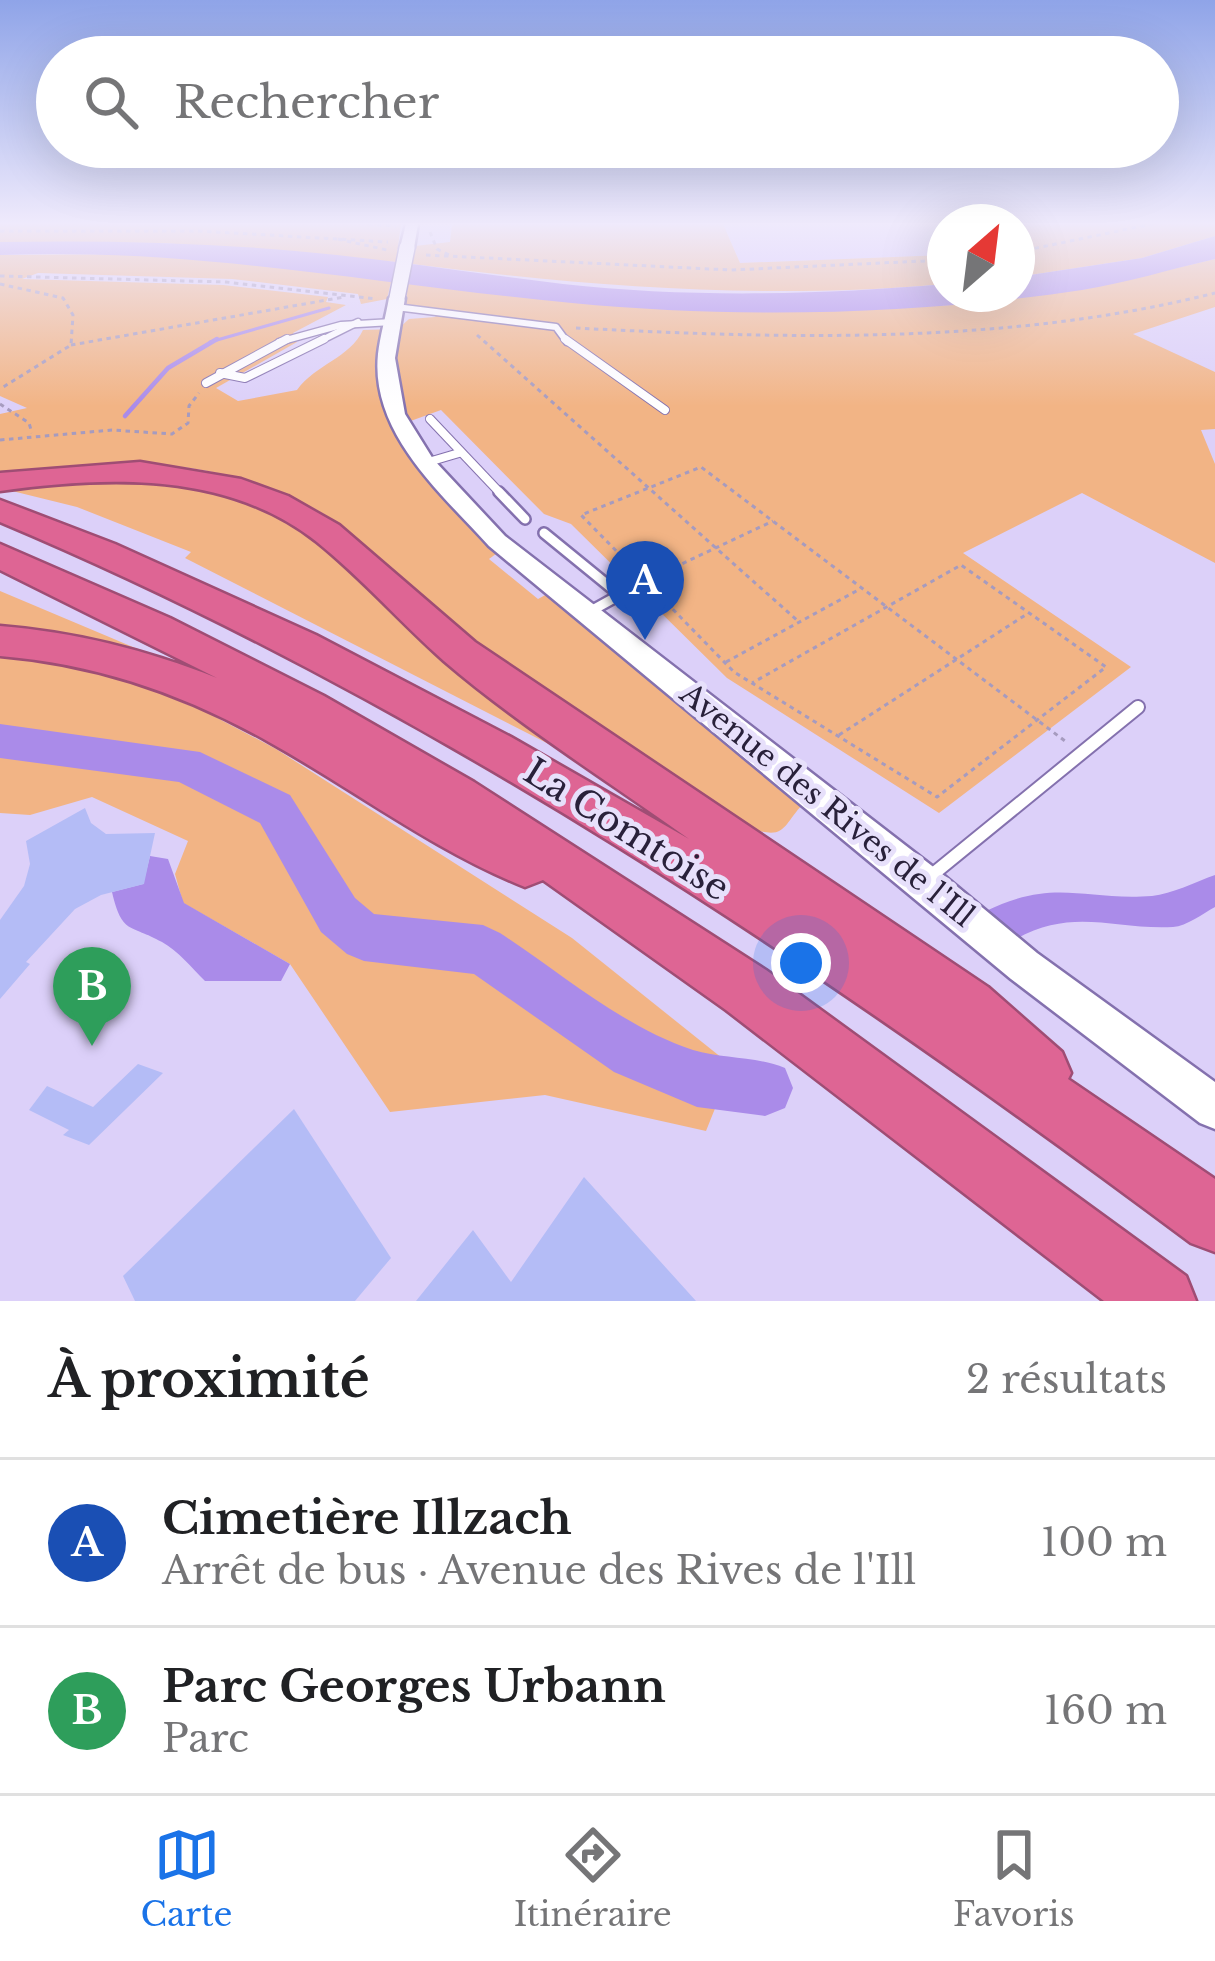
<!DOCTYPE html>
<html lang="fr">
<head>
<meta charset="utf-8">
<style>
	:root { --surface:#fff; --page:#f6f6f6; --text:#202124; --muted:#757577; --line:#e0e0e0; --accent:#1a73e8 }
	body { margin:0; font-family:"Libre Baskerville",serif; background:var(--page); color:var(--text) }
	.compass { position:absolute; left:927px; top:204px; width:108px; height:108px; border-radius:50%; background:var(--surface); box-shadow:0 12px 48px #0002; rotate:28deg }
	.you { position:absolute; left:801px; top:963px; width:42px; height:42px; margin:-30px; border:9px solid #fff; border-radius:50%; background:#1a73e8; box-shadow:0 0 0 18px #1a73e833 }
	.badge { display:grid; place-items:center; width:78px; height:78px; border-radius:50%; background:var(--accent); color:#fff; font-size:39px; font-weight:700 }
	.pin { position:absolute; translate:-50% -99px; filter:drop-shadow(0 3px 6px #0008) }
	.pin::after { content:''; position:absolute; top:63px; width:42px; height:36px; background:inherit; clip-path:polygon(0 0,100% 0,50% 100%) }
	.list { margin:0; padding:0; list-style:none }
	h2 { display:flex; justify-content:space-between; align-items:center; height:156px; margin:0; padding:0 48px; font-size:51px }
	h2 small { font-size:39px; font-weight:400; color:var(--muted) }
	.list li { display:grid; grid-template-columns:78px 1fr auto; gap:36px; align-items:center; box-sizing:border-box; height:168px; padding:0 48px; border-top:3px solid var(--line) }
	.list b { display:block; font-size:45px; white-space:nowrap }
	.list p { margin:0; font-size:39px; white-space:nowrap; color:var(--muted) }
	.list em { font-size:39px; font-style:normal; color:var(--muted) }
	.icon { flex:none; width:66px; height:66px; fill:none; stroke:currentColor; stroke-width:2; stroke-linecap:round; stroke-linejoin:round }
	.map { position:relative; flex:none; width:1215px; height:1301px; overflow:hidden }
	.search { position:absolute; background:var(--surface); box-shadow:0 12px 48px #0002; left:36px; right:36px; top:36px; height:132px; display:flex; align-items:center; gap:30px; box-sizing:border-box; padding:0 42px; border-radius:66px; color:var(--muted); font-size:45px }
	.sheet { height:492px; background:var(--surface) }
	nav { display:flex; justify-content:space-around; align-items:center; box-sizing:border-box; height:168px; border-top:3px solid var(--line); background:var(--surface); font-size:33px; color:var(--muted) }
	nav a { display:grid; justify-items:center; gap:6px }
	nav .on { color:var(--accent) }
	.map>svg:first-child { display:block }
	.built { fill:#d5c4ff }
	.green { fill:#f2b485 }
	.water { fill:#aa8be9 }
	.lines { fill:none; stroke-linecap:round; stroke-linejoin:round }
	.stream-far1 { stroke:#aa8be9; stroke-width:3 }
	.stream { stroke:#aa8be9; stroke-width:4.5 }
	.river { fill:#aa8be9; fill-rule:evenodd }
	.building { fill:#b4bcf6 }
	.service-far3-casing { stroke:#8471ae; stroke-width:9 }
	.service-far2-casing { stroke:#8471ae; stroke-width:10 }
	.service-far1-casing { stroke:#8471ae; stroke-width:14 }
	.service-casing { stroke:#8471ae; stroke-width:16 }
	.tertiary-casing { stroke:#8471ae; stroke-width:5 }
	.motorway-casing { stroke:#9f4d74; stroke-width:5 }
	.path { stroke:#a69bbf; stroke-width:3; stroke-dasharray:4.5 4.5; stroke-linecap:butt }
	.service-far3 { stroke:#fff; stroke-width:6 }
	.service-far2 { stroke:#fff; stroke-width:8 }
	.service-far1 { stroke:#fff; stroke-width:9 }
	.service { stroke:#fff; stroke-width:12 }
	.tertiary { fill:#fff; fill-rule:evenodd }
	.motorway { fill:#de6594; fill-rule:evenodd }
	.tertiary-bridge-casing { stroke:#8471ae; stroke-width:18; stroke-linecap:butt }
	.tertiary-bridge { stroke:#fff; stroke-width:15 }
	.labels { text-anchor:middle; stroke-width:10; stroke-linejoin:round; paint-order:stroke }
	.street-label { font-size:30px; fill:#29213a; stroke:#e7e0fb }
	.near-street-label { font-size:36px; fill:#29213a; stroke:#e7e0fb }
</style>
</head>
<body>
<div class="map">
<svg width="1215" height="1301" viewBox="0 0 1215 1301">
	<rect width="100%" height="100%" fill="#dcd0f9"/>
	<path class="built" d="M723 224H945V255L740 263Z"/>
	<g class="green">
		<path d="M0 224H401L396 262 163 243 0 242Z"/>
		<path d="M458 224H723L740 263 945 255V284C765 300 590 287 412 264L415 246 450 242 452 225Z"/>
		<path d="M1017 224H1215V236L1142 258 1017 277Z"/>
		<path d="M150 254 392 278 387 299 361 304 358 294 232 279 38 273 22 279 223 285 328 297 326 302 346 305 293 333 297 342 216 388 238 401 297 390C316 364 350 358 363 330L398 329 409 319 435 317 438 313 406 304 408 280 577 303 782 312 952 305 1086 289 1215 259V307L1133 334 1215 372V429L1201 430 1215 464V563L1082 493 963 553 1131 667 939 813 727 678 571 524 544 514 441 410 394 427C416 476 459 516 500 551L489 559 538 599 549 593 803 804C783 825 786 840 753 829L494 658 332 519C230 455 115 456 0 474V414L27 408 0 396V255Z"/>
		<path d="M85 477C176 484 220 485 302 528L629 785 185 558 191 552 77 507 0 488Z"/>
		<path d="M0 591 159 658 0 628Z"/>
		<path d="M0 652 71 663 137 684 206 712 276 749 572 938 732 1066 706 1131 545 1095 390 1112 290 964 183 903 175 874 188 841 92 797 30 815 0 813Z"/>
	</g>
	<g class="water">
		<path d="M1215 236V259C1171 269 1126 283 1082 290 915 315 740 319 572 303 380 285 194 247 0 255V242C112 240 225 243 337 255 412 263 487 275 563 284 689 298 818 295 945 284V294H1017V277L1142 258Z"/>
		<path d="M150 856 168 859 184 903 290 964 281 981H205C192 968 178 951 162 942 130 924 122 935 112 892L143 884Z"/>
		<path d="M1215 875V907C1202 914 1187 926 1173 927 1113 930 1074 907 1016 939L984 912C1055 877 1082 901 1152 896 1172 894 1195 882 1215 875Z"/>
	</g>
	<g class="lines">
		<path class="stream-far1" d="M210 342 329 308"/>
		<path class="stream" d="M125 416 168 368 217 339"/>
		<path class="river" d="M0 724 200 752 290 795 355 898 374 914 483 925 500 933C561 973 623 1027 693 1050 723 1059 755 1056 785 1068L793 1088 785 1108 765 1116 697 1107 614 1072 474 974 364 961 347 954 321 932 260 823 179 782 0 758Z"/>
	</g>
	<g class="building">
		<path d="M85 808 91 823 106 834 155 833 144 884 101 895 75 909 26 962 30 964 0 999V920L24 886 30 864 26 841Z"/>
		<path d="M138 1064 163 1073 89 1145 63 1135 69 1130 29 1110 47 1086 93 1107Z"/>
		<path d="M294 1109 391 1258 355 1301H135L123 1276Z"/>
		<path d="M584 1177 696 1301H416L473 1230 511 1282Z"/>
	</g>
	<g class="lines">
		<defs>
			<g id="service-far3">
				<path d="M396 307 556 327 567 342"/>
				<path d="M279 342 341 325 392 322"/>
				<path d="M318 342 358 322"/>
			</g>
			<g id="service-far2">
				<path d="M565 339 665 410"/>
				<path d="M220 373 245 378 324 339"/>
				<path d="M206 383 287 339"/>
				<path d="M430 419 502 495"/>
				<path d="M425 463 459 453"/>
			</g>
			<g id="service-far1">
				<path d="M499 492 525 519"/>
				<path d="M544 533 620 595"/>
				<path d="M589 612 645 581"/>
			</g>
			<path id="service" d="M927 879 1138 707"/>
			<g id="tertiary">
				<path d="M406 224H418L414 248 407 252 400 248Z"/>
				<path d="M397 293 405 298 395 358 405 414 433 459 505 536 936 869 1037 953 1215 1082V1129L1200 1123 1011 979 489 546C441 493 370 433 378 354 380 336 386 316 389 298Z"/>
			</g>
			<g id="motorway">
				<path d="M140 462 241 479 288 496 339 525 475 642 988 987 1062 1052 1071 1073 1068 1079 1215 1179V1252L1191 1243C820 966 428 702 0 522V500L115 544 316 635 511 737 689 839C608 781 520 726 444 661 401 623 362 578 317 542 227 471 107 476 0 491V473Z"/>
				<path d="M0 544 170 618 324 696 474 782 766 970 1186 1276 1196 1301H1104L726 1010 543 880 525 887C433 850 355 790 269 742 184 694 97 664 0 656V626C75 632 147 650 217 678L0 570Z"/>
			</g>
		</defs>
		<use href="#service-far3" class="service-far3-casing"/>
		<use href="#service-far2" class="service-far2-casing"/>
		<use href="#service-far1" class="service-far1-casing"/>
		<use href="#service" class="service-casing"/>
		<use href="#tertiary" class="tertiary-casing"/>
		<use href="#motorway" class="motorway-casing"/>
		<g class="path">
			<path d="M368 224 396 226"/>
			<path d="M0 231H200L388 242"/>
			<path d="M430 232 437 249 449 255"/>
			<path d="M338 239 387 250"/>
			<path d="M1017 252 1152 224"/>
			<path d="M426 255 731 270 945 260"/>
			<path d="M0 276 226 282 377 299"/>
			<path d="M0 284 63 298 73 315 71 345 0 389"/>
			<path d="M576 328C786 339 1010 345 1215 293"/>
			<path d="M477 335 799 622"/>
			<path d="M71 345 344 297"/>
			<path d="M0 404 29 423 32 433"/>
			<path d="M0 440 112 430 172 434 188 423 189 406 199 393"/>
			<path d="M635 570 581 515 701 467 1065 741"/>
			<path d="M658 575 773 521"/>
			<path d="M654 590 734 672 937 797 1106 667 961 565 752 683"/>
			<path d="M726 662 860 589"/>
			<path d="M839 735 1027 614"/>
		</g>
		<use href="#service-far3" class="service-far3"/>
		<use href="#service-far2" class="service-far2"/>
		<use href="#service-far1" class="service-far1"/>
		<use href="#service" class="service"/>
		<use href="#tertiary" class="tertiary"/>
		<use href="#motorway" class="motorway"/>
		<defs>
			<path id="tertiary-bridge" d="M397 298 407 248"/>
		</defs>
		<use href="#tertiary-bridge" class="tertiary-bridge-casing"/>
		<use href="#tertiary-bridge" class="tertiary-bridge"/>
	</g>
	<linearGradient id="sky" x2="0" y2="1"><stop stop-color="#8fa4e8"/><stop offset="0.55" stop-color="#efeafc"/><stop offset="1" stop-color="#efeafc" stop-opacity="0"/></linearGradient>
	<rect width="1215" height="406" fill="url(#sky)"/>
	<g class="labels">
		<g class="street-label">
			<text transform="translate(827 805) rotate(39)" y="10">Avenue des Rives de l'Ill</text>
		</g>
		<g class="near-street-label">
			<text transform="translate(627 829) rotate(32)" y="13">La Comtoise</text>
		</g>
	</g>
</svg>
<svg class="compass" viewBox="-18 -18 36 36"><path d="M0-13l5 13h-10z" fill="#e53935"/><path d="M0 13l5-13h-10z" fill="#757577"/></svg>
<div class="you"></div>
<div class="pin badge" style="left:645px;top:640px;background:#1a4fb4">A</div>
<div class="pin badge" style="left:92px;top:1046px;background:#2e9e5b">B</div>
<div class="search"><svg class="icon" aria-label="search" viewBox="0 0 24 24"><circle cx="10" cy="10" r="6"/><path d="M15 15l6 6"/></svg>Rechercher</div>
</div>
<section class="sheet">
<h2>À proximité<small>2 résultats</small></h2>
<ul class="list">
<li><span class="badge" style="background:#1a4fb4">A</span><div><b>Cimetière Illzach</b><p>Arrêt de bus · Avenue des Rives de l'Ill</p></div><em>100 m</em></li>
<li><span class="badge" style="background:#2e9e5b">B</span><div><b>Parc Georges Urbann</b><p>Parc</p></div><em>160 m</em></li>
</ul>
</section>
<nav>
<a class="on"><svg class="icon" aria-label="map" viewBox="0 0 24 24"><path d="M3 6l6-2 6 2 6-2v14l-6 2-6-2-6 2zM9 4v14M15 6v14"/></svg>Carte</a>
<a><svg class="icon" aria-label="directions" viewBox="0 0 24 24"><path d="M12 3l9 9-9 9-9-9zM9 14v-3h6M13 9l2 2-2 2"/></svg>Itinéraire</a>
<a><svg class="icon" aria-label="saved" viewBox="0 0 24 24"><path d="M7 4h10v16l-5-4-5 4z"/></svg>Favoris</a>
</nav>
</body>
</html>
